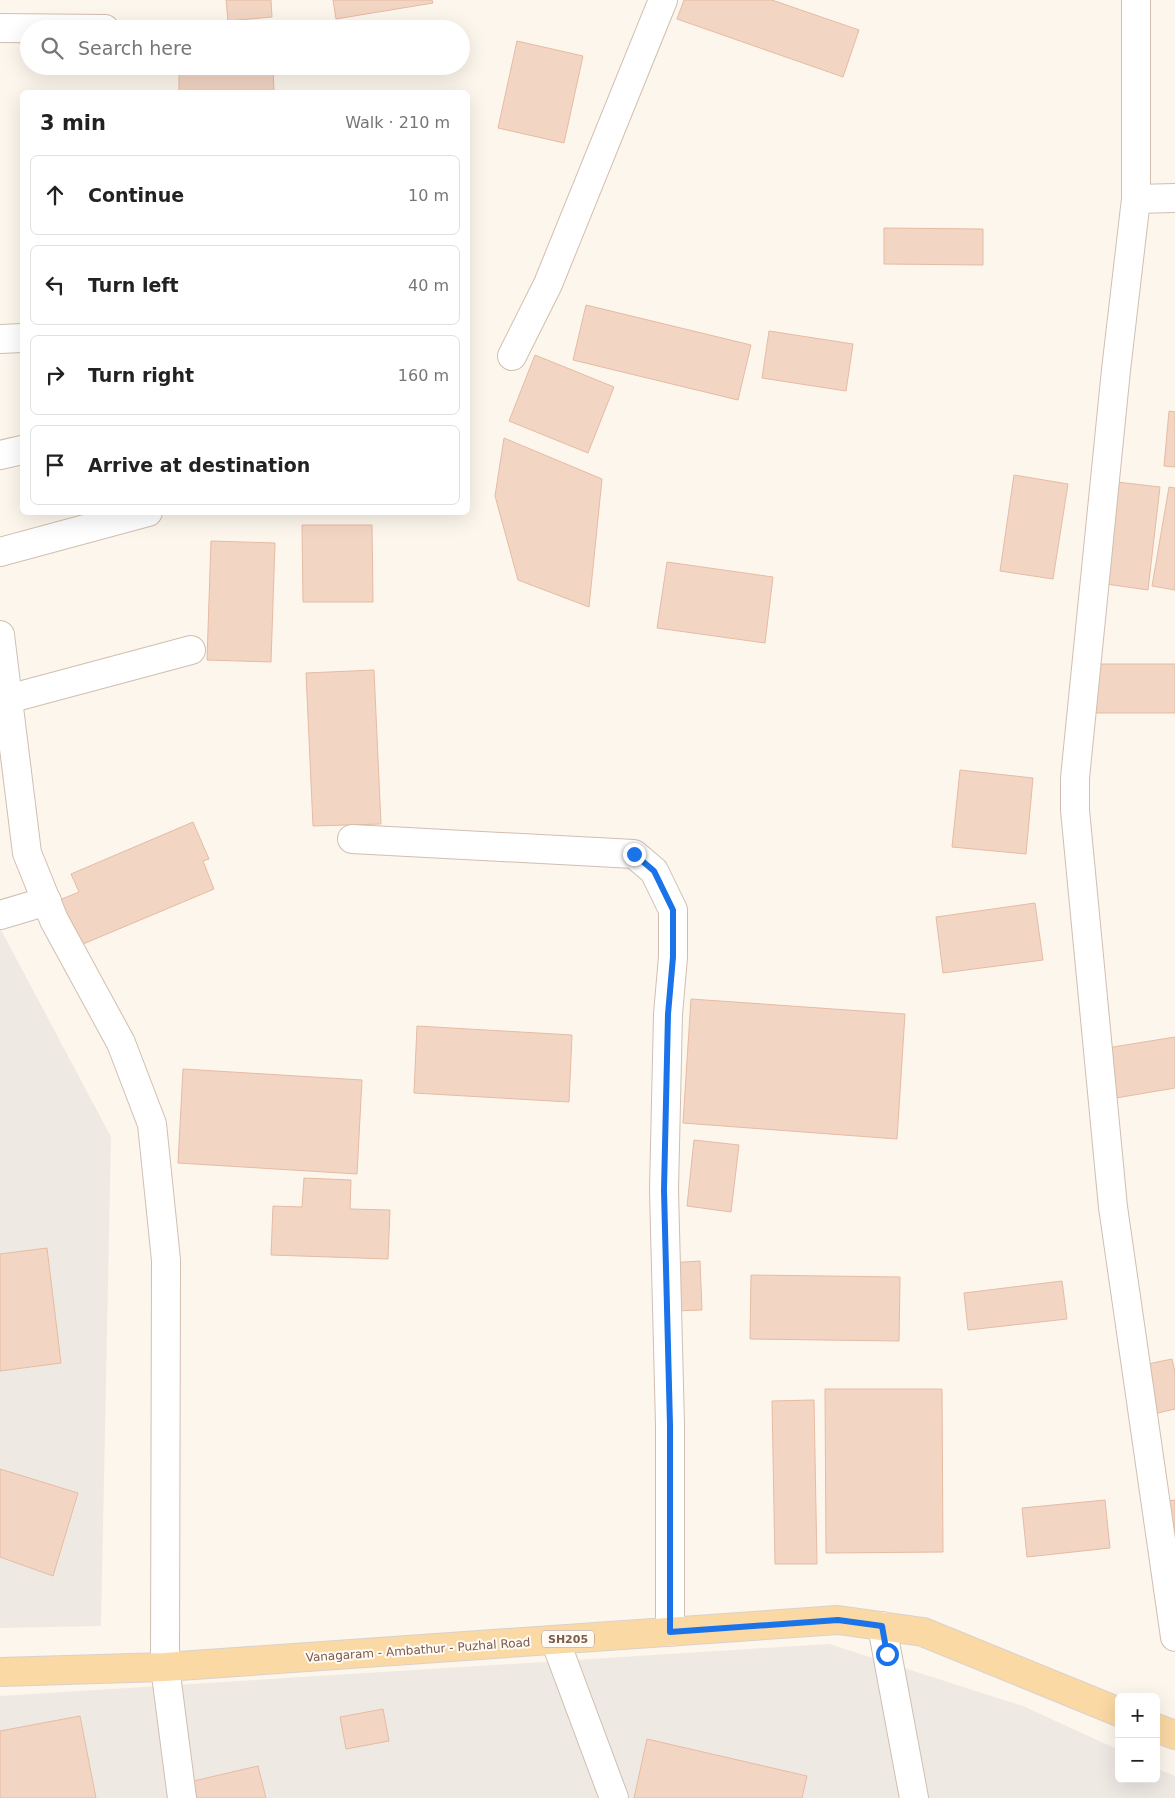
<!DOCTYPE html>
<html lang="en">
<head>
<meta charset="utf-8">
<style>
	:root { --surface:#fff; --page:#f6f6f6; --text:#222; --muted:#767676; --line:#e0e0e0 }
	body { margin:0; font-family:"DejaVu Sans",sans-serif; background:var(--page); color:var(--text) }
	.controls { position:absolute; right:15px; bottom:15px; display:grid; overflow:hidden; border-radius:8px; box-shadow:0 5px 20px #0002 }
	.controls button { width:45px; height:45px; display:grid; place-items:center; padding:0; border:0; border-bottom:1px solid var(--line); background:var(--surface); color:var(--text); font:25px sans-serif }
	.stop { position:absolute; width:15px; height:15px; margin:-11px; border:4px solid #1a73e8; border-radius:50%; background:#fff }
	.stop.end { background:#1a73e8; border-color:#fff; box-shadow:0 1px 5px #0008 }
	.list { margin:0; padding:0; list-style:none }
	h2 { display:flex; justify-content:space-between; align-items:center; height:65px; margin:0; padding:0 20px; font-size:21px }
	h2 small { font-size:16px; font-weight:400; color:var(--muted) }
	.list li { display:grid; grid-template-columns:32px 1fr auto; gap:15px; align-items:center; box-sizing:border-box; height:80px; margin:0 10px 10px; padding:0 10px; border:1px solid var(--line); border-radius:8px }
	.list b { display:block; font-size:19px; white-space:nowrap }
	.list em { font-size:16px; font-style:normal; color:var(--muted) }
	.icon { flex:none; width:28px; height:28px; fill:none; stroke:currentColor; stroke-width:2; stroke-linecap:round; stroke-linejoin:round }
	.map { position:relative; flex:none; width:1175px; height:1798px; overflow:hidden }
	.search { position:absolute; background:var(--surface); box-shadow:0 5px 20px #0002; left:20px; top:20px; width:450px; height:55px; display:flex; align-items:center; gap:12px; box-sizing:border-box; padding:0 18px; border-radius:28px; color:var(--muted); font-size:19px }
	.panel { position:absolute; background:var(--surface); box-shadow:0 5px 20px #0002; left:20px; top:90px; width:450px; height:425px; border-radius:8px }
	.map>svg:first-child { display:block }
	.industrial { fill:#efe9e4 }
	.building { fill:#f3d5c3; stroke:#e6bba3 }
	.lines { fill:none; stroke-linecap:round; stroke-linejoin:round }
	.minor-casing { stroke:#d1beb0; stroke-width:30 }
	.major-casing { stroke:#dad1cd; stroke-width:30 }
	.minor { stroke:#fff; stroke-width:28 }
	.major { stroke:#fbd9a5; stroke-width:28 }
	.route { stroke:#1a73e8; stroke-width:6 }
	.labels { text-anchor:middle; stroke-width:4; stroke-linejoin:round; paint-order:stroke }
	.shield { fill:#fffaf3; stroke:#a28b7f; stroke-width:1 }
	.shield-label { font-size:11px; font-weight:bold; fill:#7a5c4d }
	.street-label { font-size:12px; fill:#7a5c4d; stroke:#fffaf3 }
</style>
</head>
<body>
<div class="map">
<svg width="1175" height="1798" viewBox="0 0 1175 1798">
	<rect width="100%" height="100%" fill="#fdf6ec"/>
	<g class="industrial">
		<path d="M0 928 111 1137 101 1626 0 1628Z"/>
		<path d="M829 1644 1023 1706 1119 1750V1779H1156V1768L1175 1776V1798H0V1696Z"/>
	</g>
	<g class="building">
		<path d="M226 0H271L272 17 228 21Z"/>
		<path d="M333 0H432L433 3 336 19Z"/>
		<path d="M684 0H772L859 30 843 77 677 19Z"/>
		<path d="M517 41 583 56 564 143 498 128Z"/>
		<path d="M179 66H273L274 92H179Z"/>
		<path d="M884 228 983 229V265L884 264Z"/>
		<path d="M586 305 751 345 738 400 573 360Z"/>
		<path d="M769 331 853 344 846 391 762 378Z"/>
		<path d="M535 355 614 387 588 453 509 421Z"/>
		<path d="M1169 411 1175 412V467L1164 466Z"/>
		<path d="M504 438 602 479 589 607 518 580 495 496Z"/>
		<path d="M1014 475 1068 484 1053 579 1000 571Z"/>
		<path d="M1117 482 1160 487 1148 590 1106 584Z"/>
		<path d="M1169 487 1175 488V590L1152 586Z"/>
		<path d="M302 525H372L373 602H303Z"/>
		<path d="M211 541 275 543 271 662 207 660Z"/>
		<path d="M667 562 773 577 765 643 657 628Z"/>
		<rect x="1092" y="664" width="83" height="49"/>
		<path d="M374 670 381 824 313 826 306 673Z"/>
		<path d="M960 770 1033 778 1026 854 952 847Z"/>
		<path d="M193 822 209 859 203 861 214 889 76 947 57 901 79 892 71 874Z"/>
		<path d="M1035 903 1043 960 943 973 936 917Z"/>
		<path d="M691 999 905 1014 897 1139 683 1123Z"/>
		<path d="M417 1026 572 1035 569 1102 414 1093Z"/>
		<path d="M1175 1037V1088L1116 1098 1107 1048Z"/>
		<path d="M183 1069 362 1080 357 1174 178 1163Z"/>
		<path d="M694 1140 739 1145 731 1212 687 1206Z"/>
		<path d="M304 1178 351 1180 350 1209 390 1210 388 1259 271 1255 273 1206 302 1207Z"/>
		<path d="M47 1248 61 1363 0 1371V1254Z"/>
		<path d="M700 1261 702 1310 672 1311 669 1263Z"/>
		<path d="M751 1275 900 1277 899 1341 750 1339Z"/>
		<path d="M1062 1281 1067 1319 968 1330 964 1293Z"/>
		<path d="M1172 1359 1175 1372V1409L1154 1414 1143 1365Z"/>
		<path d="M825 1389H942L943 1552 826 1553Z"/>
		<path d="M814 1400 817 1564H775L772 1401Z"/>
		<path d="M0 1469 78 1493 53 1576 0 1557Z"/>
		<path d="M1105 1500 1110 1548 1027 1557 1022 1508Z"/>
		<path d="M1175 1500V1560L1168 1501Z"/>
		<path d="M383 1709 389 1741 346 1749 340 1717Z"/>
		<path d="M80 1716 96 1798H0V1731Z"/>
		<path d="M647 1739 807 1776 802 1798H634Z"/>
		<path d="M258 1766 266 1798H193L189 1782Z"/>
	</g>
	<g class="lines">
		<defs>
			<g id="minor">
				<path d="M1136 0V199L1116 370 1075 778V810L1113 1207 1175 1637"/>
				<path d="M0 28 105 29"/>
				<path d="M1136 199 1175 198"/>
				<path d="M0 339 22 338"/>
				<path d="M512 356 548 284 663 0"/>
				<path d="M0 455 22 450"/>
				<path d="M0 552 148 512"/>
				<path d="M0 635 27 853 54 920 121 1043 152 1124 166 1260 165 1667 182 1798"/>
				<path d="M8 699 191 650"/>
				<path d="M352 839 634 854 654 871 673 910V957L668 1014 664 1190 670 1425V1632"/>
				<path d="M0 915 47 901"/>
				<path d="M882 1626 914 1798"/>
				<path d="M555 1640 614 1798"/>
			</g>
			<g id="major">
				<path d="M0 1672 165 1667 838 1620 923 1632 1119 1712"/>
				<path d="M1156 1728 1175 1735"/>
			</g>
		</defs>
		<use href="#minor" class="minor-casing"/>
		<use href="#major" class="major-casing"/>
		<use href="#minor" class="minor"/>
		<use href="#major" class="major"/>
	</g>
	<g class="lines">
		<path class="route" d="M634 854 654 871 673 910V957L668 1014 664 1190 670 1425V1632L838 1620 882 1626 887 1654"/>
	</g>
	<g class="labels">
		<rect class="shield" x="542" y="1630.5" width="52" height="17" rx="4"/>
		<g class="shield-label">
			<text x="568" y="1643">SH205</text>
		</g>
		<g class="street-label">
			<text transform="translate(418 1650) rotate(-4)" y="4">Vanagaram - Ambathur - Puzhal Road</text>
		</g>
	</g>
</svg>
<div class="controls">
<button>+</button>
<button>−</button>
</div>
<div class="stop" style="left:887px;top:1654px"></div>
<div class="stop end" style="left:634px;top:854px"></div>
<div class="search"><svg class="icon" aria-label="search" viewBox="0 0 24 24"><circle cx="10" cy="10" r="6"/><path d="M15 15l6 6"/></svg>Search here</div>
<section class="panel">
<h2>3 min<small>Walk · 210 m</small></h2>
<ul class="list">
<li><svg class="icon" aria-label="ahead" viewBox="0 0 24 24"><path d="M12 20V5M6 11l6-6 6 6"/></svg><div><b>Continue</b></div><em>10 m</em></li>
<li><svg class="icon" aria-label="left" viewBox="0 0 24 24"><path d="M17 20v-9H6M10 6l-5 5 5 5"/></svg><div><b>Turn left</b></div><em>40 m</em></li>
<li><svg class="icon" aria-label="right" viewBox="0 0 24 24"><path d="M7 20v-9h11M14 6l5 5-5 5"/></svg><div><b>Turn right</b></div><em>160 m</em></li>
<li><svg class="icon" aria-label="arrive" viewBox="0 0 24 24"><path d="M6 21V4h12l-3 4 3 4H6"/></svg><div><b>Arrive at destination</b></div></li>
</ul>
</section>
</div>
</body>
</html>
